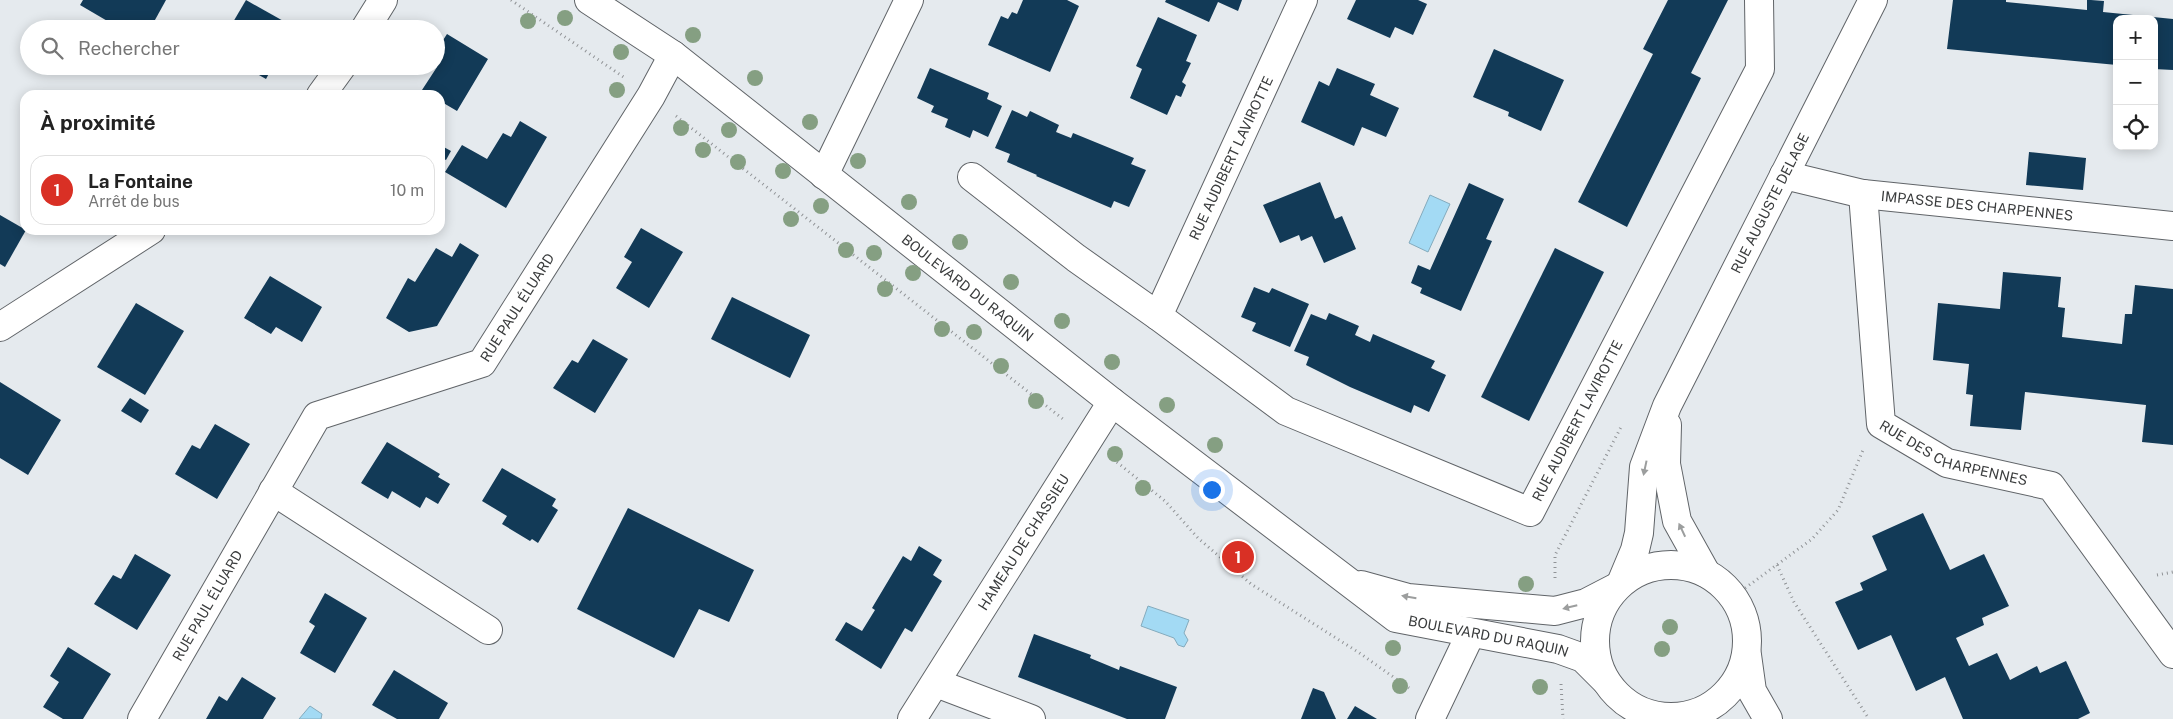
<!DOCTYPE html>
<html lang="fr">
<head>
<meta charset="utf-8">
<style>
	:root { --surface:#fff; --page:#f2f2f2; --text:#222; --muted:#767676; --line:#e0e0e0; --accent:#d93025 }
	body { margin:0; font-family:"Public Sans",sans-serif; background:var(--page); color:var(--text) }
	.controls { position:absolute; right:15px; top:15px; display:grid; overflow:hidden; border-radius:10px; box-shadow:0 2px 12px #0003 }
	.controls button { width:45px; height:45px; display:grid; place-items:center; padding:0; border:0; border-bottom:1px solid var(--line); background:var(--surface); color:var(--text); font:25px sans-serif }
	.you { position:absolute; left:1211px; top:489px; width:18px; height:18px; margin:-12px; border:4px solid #fff; border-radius:50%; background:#1a73e8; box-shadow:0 0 0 8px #1a73e833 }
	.badge { display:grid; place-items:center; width:32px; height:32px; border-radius:50%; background:var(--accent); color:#fff; font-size:16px; font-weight:700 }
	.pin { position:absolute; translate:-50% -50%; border:2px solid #fff; box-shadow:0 1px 5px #0006 }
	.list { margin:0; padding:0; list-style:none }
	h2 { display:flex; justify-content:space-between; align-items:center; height:65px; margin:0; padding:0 20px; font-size:21px }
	h2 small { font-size:16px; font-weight:400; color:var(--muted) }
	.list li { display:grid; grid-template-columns:32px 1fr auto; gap:15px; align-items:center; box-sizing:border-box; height:70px; margin:0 10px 10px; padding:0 10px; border:1px solid var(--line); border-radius:15px }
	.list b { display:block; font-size:19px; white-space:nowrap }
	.list p { margin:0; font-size:16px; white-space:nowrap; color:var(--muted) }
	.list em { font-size:16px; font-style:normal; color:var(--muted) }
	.icon { flex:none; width:28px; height:28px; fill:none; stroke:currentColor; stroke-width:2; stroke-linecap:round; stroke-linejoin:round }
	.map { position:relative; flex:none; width:2173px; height:719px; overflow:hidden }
	.search { position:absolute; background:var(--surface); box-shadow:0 2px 12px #0003; left:20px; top:20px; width:425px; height:55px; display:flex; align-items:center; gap:12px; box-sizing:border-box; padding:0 18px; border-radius:28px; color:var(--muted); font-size:19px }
	.panel { position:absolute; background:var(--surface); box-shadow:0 2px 12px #0003; left:20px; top:90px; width:425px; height:145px; border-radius:15px }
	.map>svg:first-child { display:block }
	.water { fill:#a3daf4; stroke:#84abbd }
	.building { fill:#123a57 }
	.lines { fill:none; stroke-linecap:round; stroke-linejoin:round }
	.street-casing { stroke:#606468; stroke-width:30 }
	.secondary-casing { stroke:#606468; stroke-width:30 }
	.path { stroke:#909396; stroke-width:3; stroke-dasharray:1 4; stroke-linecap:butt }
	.street { stroke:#fff; stroke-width:28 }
	.secondary { stroke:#fff; stroke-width:28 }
	.tree { fill:#859f82 }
	.oneway { fill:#9c9e9e }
	.labels { text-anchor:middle; stroke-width:5; stroke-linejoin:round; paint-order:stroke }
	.street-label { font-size:14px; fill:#3a3c3d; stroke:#fff }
</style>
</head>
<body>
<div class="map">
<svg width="2173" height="719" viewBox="0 0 2173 719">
	<rect width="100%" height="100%" fill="#e5eaee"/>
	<g class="water">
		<path d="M1430 195 1450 204 1428 252 1409 243Z"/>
		<path d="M1148 606 1189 620 1184 633 1188 640 1184 647 1178 645 1174 638 1141 626Z"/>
		<path d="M310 706 322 714 321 719H299Z"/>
	</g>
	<g class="building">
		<path d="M83 0H166L150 29H121L80 5Z"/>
		<path d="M246 0 294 27 293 29H229Z"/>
		<path d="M1023 0H1067L1079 6 1050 72 988 45 1001 16 1008 19 1012 12 1017 14Z"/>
		<path d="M1166 0H1242L1238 11 1218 2 1209 22 1165 2Z"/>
		<path d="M1356 0H1418L1427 4 1413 35 1395 27 1390 38 1347 19Z"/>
		<path d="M1668 0H1728L1691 73 1701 78 1627 227 1578 202 1653 54 1643 49Z"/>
		<path d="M1953 0H2006V2L2087 10V0H2091L2104 1 2103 12 2173 19V70L2154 69V19H2117V65L1947 49Z"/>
		<path d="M1158 17 1197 35 1186 61 1191 63 1182 82 1186 85 1181 97 1176 95 1167 115 1130 98 1142 69 1136 66Z"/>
		<path d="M447 34 488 59 457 111 440 101V95H430L422 90 437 67 436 51Z"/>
		<path d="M1494 49 1564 80 1541 131 1508 116 1509 112 1473 97Z"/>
		<path d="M243 66H273L266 79Z"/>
		<path d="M930 68 989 93 987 99 1002 106 988 137 973 130 970 138 945 127 948 119 931 112 934 106 917 98Z"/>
		<path d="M1337 68 1375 84 1370 95 1399 108 1386 137 1362 127 1354 146 1301 122 1319 81 1329 86Z"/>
		<path d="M1012 110 1027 117 1030 111 1059 125 1056 132 1071 138 1073 133 1134 158 1131 164 1146 170 1129 207 1114 201 1111 208 1036 176 1037 175 1007 162 1010 154 995 148Z"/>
		<path d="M520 121 547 137 506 208 445 172 462 145 487 159 503 133 511 137Z"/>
		<path d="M440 145 451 151 446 160 440 157Z"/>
		<path d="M2029 152 2086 158 2083 190 2026 185Z"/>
		<path d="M1320 182 1335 219 1342 216 1356 249 1324 263 1312 236 1301 241 1299 235 1280 243 1263 205Z"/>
		<path d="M1469 183 1504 199 1486 239 1492 241 1461 311 1420 293 1422 288 1411 283 1418 265 1430 270Z"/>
		<path d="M0 215 26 230 5 267 0 264Z"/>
		<path d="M641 228 683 252 649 308 616 288 632 262 624 257Z"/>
		<path d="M460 243 479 255 437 326 409 332 386 318 408 278 415 282 436 248 452 257Z"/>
		<path d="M1555 248 1604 272 1529 421 1481 397Z"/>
		<path d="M2003 272 2061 277 2058 307 2065 308 2062 337 2122 344 2125 314H2132L2135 285 2173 289V445L2142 442 2146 405 2025 392 2021 430 1970 426 1973 395 1966 394 1969 364 1933 360 1938 303 2000 309Z"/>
		<path d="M270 276 322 307 302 342 276 327 271 334 244 318Z"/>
		<path d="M1254 287 1269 293 1272 288 1309 304 1290 347 1252 331 1256 323 1241 317Z"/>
		<path d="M732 297 810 335 790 378 711 339Z"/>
		<path d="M136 303 184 331 145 395 97 367Z"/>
		<path d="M1329 313 1359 326 1355 335 1370 342 1373 334 1435 361 1431 368 1446 375 1429 412 1414 405 1411 413 1350 387 1306 365 1309 357 1294 351 1311 314 1326 320Z"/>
		<path d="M593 339 628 359 595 413 553 388 572 360 578 363Z"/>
		<path d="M0 382 61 420 28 475 0 458Z"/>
		<path d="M130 398 149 410 141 423 121 411Z"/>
		<path d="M215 424 250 444 217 499 175 474 192 445 200 449Z"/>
		<path d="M387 442 440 474 438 477 450 484 438 504 426 497 420 508 392 491 388 499 361 483Z"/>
		<path d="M502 468 556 499 552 506 558 510 538 543 532 539 530 541 502 524 507 516 482 501Z"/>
		<path d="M628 508 754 570 729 622 699 609 674 658 577 609Z"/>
		<path d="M1923 513 1950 570 1984 554 2009 606 1982 618 1984 625 1956 638 1969 666 1997 653 2010 680 2037 666 2040 673 2066 661 2090 713 2078 719H1963L1945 677 1916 691 1891 635 1858 650 1835 602 1863 590 1860 583 1887 570 1872 536Z"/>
		<path d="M919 546 942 560 933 575 942 581 912 632 905 628 881 669 835 640 846 622 862 631 875 610 872 608 903 556 911 561Z"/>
		<path d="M135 554 171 575 137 630 94 604 113 575 121 579Z"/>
		<path d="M325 593 367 618 335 673 300 653 315 626 309 622Z"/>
		<path d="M1034 634 1091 655 1090 658 1119 670 1120 666 1177 687 1165 719H1127L1018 677Z"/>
		<path d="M68 647 111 674 83 719H63L43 707 59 682 50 676Z"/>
		<path d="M394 670 448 703 439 719H397L372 705Z"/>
		<path d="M242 677 276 698 263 719H206L219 696 227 701Z"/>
		<path d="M1313 688 1324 692 1336 719H1301Z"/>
		<path d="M1355 706 1377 719H1347Z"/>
	</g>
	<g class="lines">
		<defs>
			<g id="street">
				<path id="s1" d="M1303 0 1158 316 1286 411 1530 512 1760 69 1759 0"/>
				<path d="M365 29 383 0"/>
				<path d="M321 95 342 66"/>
				<path d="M824 175 909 0"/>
				<path id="s2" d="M1784 175 1863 194 2173 226"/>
				<path d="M972 177 1076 258 1158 316"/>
				<path id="s3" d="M1863 194 1881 424 1947 463 2051 486 2173 654"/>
				<path d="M0 327 151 230"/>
				<path d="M273 491 488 630"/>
				<path d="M936 683 1031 719"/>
				<path id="s4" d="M142 719 317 416 482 363 651 96 673 55"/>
				<path id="s5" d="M912 719 1112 402"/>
				<path d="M1430 719 1471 633"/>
			</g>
			<g id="secondary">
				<path id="s6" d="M589 0 673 55 1112 402 1396 618 1558 649 1583 658 1605 680"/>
				<path d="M1667 425 1666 464 1677 521 1706 573"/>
				<circle cx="1671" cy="641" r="76"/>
				<path id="s7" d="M1622 581 1635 550 1639 533 1644 467 1667 406 1873 0"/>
				<path d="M1361 585 1408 598 1555 611 1586 603 1615 588"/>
				<path d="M1747 655 1752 691 1768 719"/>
			</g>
		</defs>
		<use href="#street" class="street-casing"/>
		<use href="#secondary" class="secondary-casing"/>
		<g class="path">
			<path d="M511 0 625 78"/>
			<path d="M676 116 1063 419"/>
			<path d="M1113 459 1165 501 1198 538 1251 584 1358 652 1409 688"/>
			<path d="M1777 565 1794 602 1869 719"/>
			<path d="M2157 575 2173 572"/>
			<path d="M1555 578V555L1622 425"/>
			<path d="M1733 597 1812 539 1838 510 1863 450"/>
			<path d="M1561 684 1563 719"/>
		</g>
		<use href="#street" class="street"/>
		<use href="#secondary" class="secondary"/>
	</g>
	<g class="tree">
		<circle cx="565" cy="18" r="8"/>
		<circle cx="528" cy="21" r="8"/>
		<circle cx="693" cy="35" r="8"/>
		<circle cx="621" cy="52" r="8"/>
		<circle cx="755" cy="78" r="8"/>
		<circle cx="617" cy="90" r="8"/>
		<circle cx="810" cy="122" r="8"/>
		<circle cx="681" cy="128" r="8"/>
		<circle cx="729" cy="130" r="8"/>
		<circle cx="703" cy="150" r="8"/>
		<circle cx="858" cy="161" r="8"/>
		<circle cx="738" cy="162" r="8"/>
		<circle cx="783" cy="171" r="8"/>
		<circle cx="909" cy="202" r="8"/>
		<circle cx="821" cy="206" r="8"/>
		<circle cx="791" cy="219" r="8"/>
		<circle cx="960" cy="242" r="8"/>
		<circle cx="846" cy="250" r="8"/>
		<circle cx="874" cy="253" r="8"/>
		<circle cx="913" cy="273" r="8"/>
		<circle cx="1011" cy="282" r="8"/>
		<circle cx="885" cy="289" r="8"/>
		<circle cx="1062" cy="321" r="8"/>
		<circle cx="942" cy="329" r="8"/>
		<circle cx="974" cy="332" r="8"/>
		<circle cx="1112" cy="362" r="8"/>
		<circle cx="1001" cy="366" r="8"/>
		<circle cx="1036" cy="401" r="8"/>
		<circle cx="1167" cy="405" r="8"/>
		<circle cx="1215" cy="445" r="8"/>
		<circle cx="1115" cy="454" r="8"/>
		<circle cx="1143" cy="488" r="8"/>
		<circle cx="1526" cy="584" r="8"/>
		<circle cx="1670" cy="627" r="8"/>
		<circle cx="1393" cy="648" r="8"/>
		<circle cx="1662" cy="649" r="8"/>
		<circle cx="1400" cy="686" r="8"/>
		<circle cx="1540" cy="687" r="8"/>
	</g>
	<defs><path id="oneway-solid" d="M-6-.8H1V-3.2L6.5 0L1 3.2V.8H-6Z" transform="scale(1.25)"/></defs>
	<g class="oneway">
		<use href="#oneway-solid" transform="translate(1645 468) rotate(102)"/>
		<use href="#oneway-solid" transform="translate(1682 530) rotate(-115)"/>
		<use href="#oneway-solid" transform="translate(1409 597) rotate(-170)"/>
		<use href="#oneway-solid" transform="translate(1570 607) rotate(166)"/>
	</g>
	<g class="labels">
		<g class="street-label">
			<text transform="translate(1231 158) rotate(-65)" y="5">RUE AUDIBERT LAVIROTTE</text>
			<text dy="5" stroke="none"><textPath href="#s7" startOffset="410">RUE AUGUSTE DELAGE</textPath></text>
			<text dy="5" stroke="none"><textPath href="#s2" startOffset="196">IMPASSE DES CHARPENNES</textPath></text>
			<text dy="5" stroke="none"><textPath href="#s6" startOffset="476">BOULEVARD DU RAQUIN</textPath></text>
			<text dy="5" stroke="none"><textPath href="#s4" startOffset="589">RUE PAUL ÉLUARD</textPath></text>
			<text dy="5" stroke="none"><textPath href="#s1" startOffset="874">RUE AUDIBERT LAVIROTTE</textPath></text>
			<text dy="5" stroke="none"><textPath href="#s3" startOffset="310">RUE DES CHARPENNES</textPath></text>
			<text dy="5" stroke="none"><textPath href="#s5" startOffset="209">HAMEAU DE CHASSIEU</textPath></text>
			<text dy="5" stroke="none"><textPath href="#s4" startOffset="131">RUE PAUL ÉLUARD</textPath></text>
			<text dy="5" stroke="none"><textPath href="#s6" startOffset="1111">BOULEVARD DU RAQUIN</textPath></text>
		</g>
	</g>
</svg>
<div class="controls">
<button>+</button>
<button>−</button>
<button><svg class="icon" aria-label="locate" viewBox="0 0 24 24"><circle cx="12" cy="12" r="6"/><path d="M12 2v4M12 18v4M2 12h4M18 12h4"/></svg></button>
</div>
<div class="you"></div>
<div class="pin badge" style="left:1238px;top:557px">1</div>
<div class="search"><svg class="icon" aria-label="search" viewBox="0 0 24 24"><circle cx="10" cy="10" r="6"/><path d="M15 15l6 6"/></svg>Rechercher</div>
<section class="panel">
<h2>À proximité<small></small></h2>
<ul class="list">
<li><span class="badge">1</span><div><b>La Fontaine</b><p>Arrêt de bus</p></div><em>10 m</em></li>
</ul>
</section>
</div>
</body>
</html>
